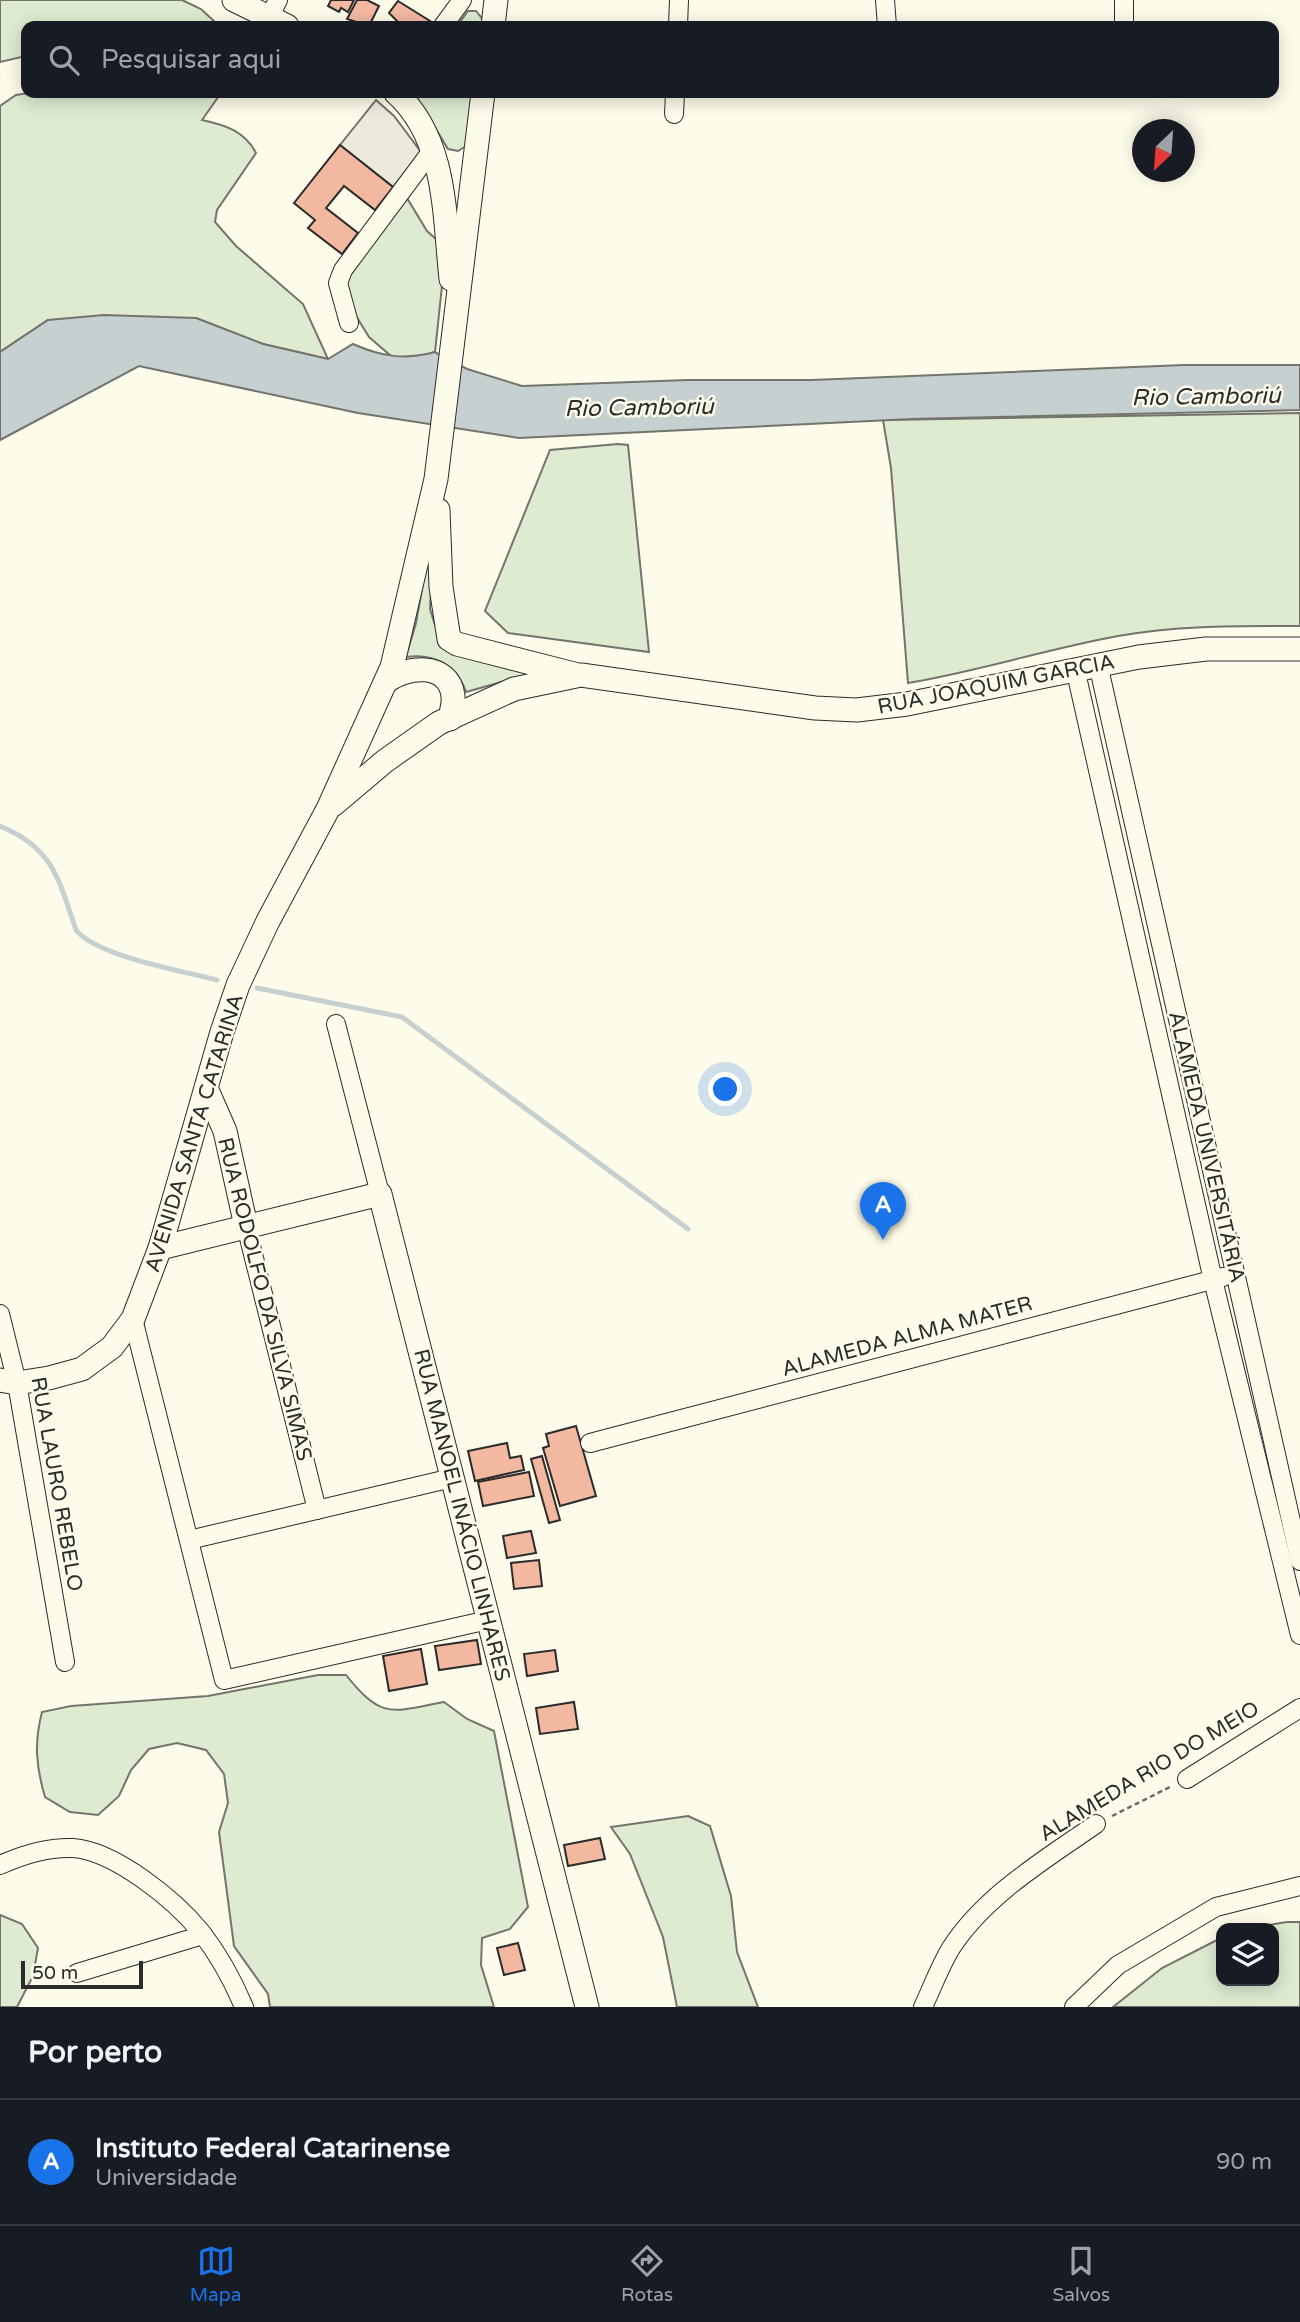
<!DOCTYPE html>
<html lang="pt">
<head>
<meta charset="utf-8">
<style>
	:root { --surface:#171b24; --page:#242831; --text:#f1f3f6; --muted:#9ea1a6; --line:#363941; --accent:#1a73e8 }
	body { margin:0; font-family:"Varela Round",sans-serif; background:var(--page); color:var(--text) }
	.controls { position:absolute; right:21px; bottom:21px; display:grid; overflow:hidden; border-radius:14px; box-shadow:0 4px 18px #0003 }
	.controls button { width:63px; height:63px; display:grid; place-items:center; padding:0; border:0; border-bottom:2px solid var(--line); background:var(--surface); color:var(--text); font:35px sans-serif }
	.compass { position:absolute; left:1132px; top:119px; width:63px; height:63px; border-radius:50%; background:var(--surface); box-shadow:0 4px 18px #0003; rotate:205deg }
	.scale { position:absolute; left:21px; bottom:18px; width:122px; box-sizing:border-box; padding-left:7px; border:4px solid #2b2b2b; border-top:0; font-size:19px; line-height:24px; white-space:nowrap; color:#2b2b2b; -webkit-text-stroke:5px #fdfbea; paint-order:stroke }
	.you { position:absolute; left:726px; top:1090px; width:24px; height:24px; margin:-18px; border:5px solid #fff; border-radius:50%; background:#1a73e8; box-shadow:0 0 0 10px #1a73e833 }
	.badge { display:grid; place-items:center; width:46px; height:46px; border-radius:50%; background:var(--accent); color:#fff; font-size:23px; font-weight:700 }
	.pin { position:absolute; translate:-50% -58px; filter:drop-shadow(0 2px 4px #0008) }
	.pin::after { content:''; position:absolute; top:37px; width:24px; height:21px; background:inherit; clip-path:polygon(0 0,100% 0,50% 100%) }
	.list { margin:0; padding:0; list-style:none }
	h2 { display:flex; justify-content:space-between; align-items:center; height:91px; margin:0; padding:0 28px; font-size:30px }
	h2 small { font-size:23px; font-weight:400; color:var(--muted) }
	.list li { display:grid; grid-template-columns:46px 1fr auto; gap:21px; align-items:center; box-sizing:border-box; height:126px; padding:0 28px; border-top:2px solid var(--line) }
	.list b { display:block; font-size:26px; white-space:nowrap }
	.list p { margin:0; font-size:23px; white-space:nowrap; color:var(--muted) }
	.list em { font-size:23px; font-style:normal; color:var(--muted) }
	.icon { flex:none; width:38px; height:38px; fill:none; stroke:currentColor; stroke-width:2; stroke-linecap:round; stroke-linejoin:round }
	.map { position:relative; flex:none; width:1300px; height:2007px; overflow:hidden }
	.search { position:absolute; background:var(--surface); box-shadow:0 4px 18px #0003; left:21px; right:21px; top:21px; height:77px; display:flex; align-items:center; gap:18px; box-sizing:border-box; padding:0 24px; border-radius:14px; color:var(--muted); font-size:26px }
	.sheet { height:217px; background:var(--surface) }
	nav { display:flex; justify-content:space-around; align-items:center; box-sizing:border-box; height:98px; border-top:2px solid var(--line); background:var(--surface); font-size:19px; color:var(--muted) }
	nav a { display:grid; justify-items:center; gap:4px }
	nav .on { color:var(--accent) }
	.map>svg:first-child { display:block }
	.green { fill:#deebd1; stroke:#74746e; stroke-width:2 }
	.parking { fill:#eceadb; stroke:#74746e; stroke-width:2 }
	.water { fill:#c7d0d0; stroke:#74746e; stroke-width:2 }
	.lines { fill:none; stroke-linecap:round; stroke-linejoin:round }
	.stream { stroke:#c7d0d0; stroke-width:5 }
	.building { fill:#f2b8a0; stroke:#2b2b2b; stroke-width:2 }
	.minor-casing { stroke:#2b2b2b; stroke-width:20 }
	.major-casing { stroke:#2b2b2b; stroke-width:25 }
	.path { stroke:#6a6964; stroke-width:2.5; stroke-dasharray:5 3.5; stroke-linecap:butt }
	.minor { stroke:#fdfbea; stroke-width:18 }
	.major { stroke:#fdfbea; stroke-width:23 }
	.labels { text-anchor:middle; stroke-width:5; stroke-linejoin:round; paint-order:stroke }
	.street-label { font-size:21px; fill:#2b2b2b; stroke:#fdfbea }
	.water-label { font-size:23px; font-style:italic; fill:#2b2b2b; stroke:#fdfbea }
</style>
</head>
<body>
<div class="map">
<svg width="1300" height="2007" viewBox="0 0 1300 2007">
	<rect width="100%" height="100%" fill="#fdfbea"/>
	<g class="green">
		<path d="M0 0H182L201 9 215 22 237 26H26V56L0 62Z"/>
		<path d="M468 11H476L484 21 483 26H457Z"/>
		<path d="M29 93H221L202 120C225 125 245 131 256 153L217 210 215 222 236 246 303 304 328 359 263 344 196 318 48 320 0 352V106L16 95Z"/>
		<path d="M414 93H477L466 146 458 151 448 149Z"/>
		<path d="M407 198 427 231 446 248 435 352 410 359 391 356 369 337 342 293 344 277Z"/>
		<path d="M1300 413V626C1239 626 1178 625 1118 636 1047 649 979 671 908 683L891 468 883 420Z"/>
		<path d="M618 444 628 445 649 652 508 633 485 611 550 450Z"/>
		<path d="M428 555 433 556 430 609 436 628 544 670 466 692C457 665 434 653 406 657L416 623Z"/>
		<path d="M318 1675H346C382 1720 391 1712 444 1702L467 1719 494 1731 528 1907 510 1929 482 1938 481 1965 494 2007H270L268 1994 234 1946 219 1832 228 1803 224 1774 206 1750 177 1743 149 1749 131 1770 119 1796 98 1815 70 1812 45 1797C36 1766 34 1743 42 1712L71 1706 208 1696Z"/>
		<path d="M688 1816 710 1826 731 1896 737 1952 758 2007H677L663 1937 630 1854 611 1827Z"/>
		<path d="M0 1915 22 1924 38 1948 33 1976 17 2007H0Z"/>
		<path d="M1287 1922H1300V2007H1113L1162 1968 1221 1938V1981H1274V1928H1250Z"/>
	</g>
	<path class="parking" d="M376 100 394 116 421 152 393 187 340 145Z"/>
	<path class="water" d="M104 315 196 318 263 344 328 359 353 344C382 357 405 360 435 352L467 369 522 386 688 380H812L1184 365H1300V410L912 419 519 438 358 413 139 366 0 440V352L48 320Z"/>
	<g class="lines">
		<g class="stream">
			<path d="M0 826C54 848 59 881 76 930 96 956 183 971 217 980"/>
			<path d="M257 988 402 1017 688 1229"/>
		</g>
	</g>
	<g class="building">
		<path d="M331 0H354L348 12 341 8 339 12 328 6Z"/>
		<path d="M357 0H367L379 6 369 26 347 19Z"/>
		<path d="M398 1 430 21 426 26H404L398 22 389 13Z"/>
		<path d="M340 145 393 187 375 210 344 186 326 208 358 233 342 254 308 228 315 220 294 203Z"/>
		<path d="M576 1426 596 1496 560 1506 543 1448 549 1446 546 1434Z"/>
		<path d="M507 1443 510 1458 521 1456 524 1470 475 1481 468 1451Z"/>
		<path d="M542 1456 560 1520 549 1523 531 1459Z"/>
		<path d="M529 1472 534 1496 483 1506 478 1482Z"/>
		<path d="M531 1531 536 1553 507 1558 503 1536Z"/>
		<path d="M539 1560 542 1586 514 1589 511 1563Z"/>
		<path d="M477 1640 481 1664 439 1670 435 1646Z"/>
		<path d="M421 1649 427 1684 389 1691 383 1656Z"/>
		<path d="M555 1650 558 1671 527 1676 524 1654Z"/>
		<path d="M574 1702 578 1729 540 1734 536 1708Z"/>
		<path d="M600 1838 605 1859 568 1866 564 1845Z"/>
		<path d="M518 1943 525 1970 504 1975 497 1948Z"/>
	</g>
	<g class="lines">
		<defs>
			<g id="minor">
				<path d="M885 0 887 26"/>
				<path d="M1124 0V26"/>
				<path d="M270 16 278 0"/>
				<path d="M443 26 462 0"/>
				<path d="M678 26 679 0"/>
				<path d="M674 114 675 93"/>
				<path d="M349 323 338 283 343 270 433 149"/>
				<path d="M1098 664 1300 1561"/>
				<path d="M1075 668 1213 1280 1300 1635"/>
				<path d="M336 1024 380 1194"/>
				<path d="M246 1226 317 1510"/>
				<path d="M0 1314 17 1383 65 1662"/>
				<path d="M133 1319 224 1680 488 1620"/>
				<path d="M590 1443 1223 1277"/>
				<path d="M189 1540 452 1478"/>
				<path d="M1187 1779 1300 1708"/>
				<path d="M0 1865C22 1855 48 1847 73 1848 115 1851 175 1900 201 1932 219 1955 233 1981 244 2007"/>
				<path d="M77 1973 203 1935"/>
				<path d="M923 2007C932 1988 940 1966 951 1948 985 1895 1046 1859 1096 1824"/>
				<path d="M1074 2007 1118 1965 1216 1907 1300 1886"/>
			</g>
			<g id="major">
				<path d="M234 0 287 26"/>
				<path d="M493 26 496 0"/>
				<path d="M396 93C447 139 444 215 451 279"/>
				<path d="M438 510 441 587 449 639 457 644 574 674"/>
				<path d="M386 682C405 666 449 661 453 696 454 703 451 712 450 719"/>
				<path d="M333 805 385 761 439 723 514 689 581 675 815 708 857 710 907 704 1139 657 1206 649H1300"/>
				<path d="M207 1090 225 1131 246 1226"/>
				<path d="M160 1248 380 1194 587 2007"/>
				<path d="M0 1380 17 1383 49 1378 82 1369 112 1347 133 1319 160 1248 222 1032 238 985 268 921 328 809 392 667 436 479 483 93"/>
			</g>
		</defs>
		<use href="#minor" class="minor-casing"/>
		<use href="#major" class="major-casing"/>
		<path class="path" d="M1112 1816 1172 1786"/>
		<use href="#minor" class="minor"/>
		<use href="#major" class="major"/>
	</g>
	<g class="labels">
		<g class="street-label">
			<text transform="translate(996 684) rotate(-11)" y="7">RUA JOAQUIM GARCIA</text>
			<text transform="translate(194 1133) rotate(-73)" y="7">AVENIDA SANTA CATARINA</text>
			<text transform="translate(1207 1147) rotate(77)" y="7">ALAMEDA UNIVERSITÁRIA</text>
			<text transform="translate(265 1299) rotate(76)" y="7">RUA RODOLFO DA SILVA SIMAS</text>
			<text transform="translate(907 1336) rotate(-15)" y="7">ALAMEDA ALMA MATER</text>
			<text transform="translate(57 1484) rotate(80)" y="7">RUA LAURO REBELO</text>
			<text transform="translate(462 1515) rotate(76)" y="7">RUA MANOEL INÁCIO LINHARES</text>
			<text transform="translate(1149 1771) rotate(-31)" y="7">ALAMEDA RIO DO MEIO</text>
		</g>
		<g class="water-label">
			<text transform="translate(1206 396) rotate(-1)" y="8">Rio Camboriú</text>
			<text transform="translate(639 407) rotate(-1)" y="8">Rio Camboriú</text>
		</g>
	</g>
</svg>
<div class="controls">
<button><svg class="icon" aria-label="layers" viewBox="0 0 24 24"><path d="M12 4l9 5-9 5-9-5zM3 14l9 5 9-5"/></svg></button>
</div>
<svg class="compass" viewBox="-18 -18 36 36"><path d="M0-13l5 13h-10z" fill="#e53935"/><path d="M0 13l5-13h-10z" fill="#9ea1a6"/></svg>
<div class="scale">50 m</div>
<div class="you"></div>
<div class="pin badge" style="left:883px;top:1240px">A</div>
<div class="search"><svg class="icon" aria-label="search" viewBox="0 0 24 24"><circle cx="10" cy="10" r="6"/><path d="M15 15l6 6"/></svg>Pesquisar aqui</div>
</div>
<section class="sheet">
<h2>Por perto<small></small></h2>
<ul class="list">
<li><span class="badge">A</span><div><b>Instituto Federal Catarinense</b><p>Universidade</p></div><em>90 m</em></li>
</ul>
</section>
<nav>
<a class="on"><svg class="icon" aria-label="map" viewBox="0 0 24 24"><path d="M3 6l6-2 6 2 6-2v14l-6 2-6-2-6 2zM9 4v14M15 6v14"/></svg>Mapa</a>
<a><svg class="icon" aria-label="directions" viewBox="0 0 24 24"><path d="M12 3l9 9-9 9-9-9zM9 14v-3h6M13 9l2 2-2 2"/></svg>Rotas</a>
<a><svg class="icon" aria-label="saved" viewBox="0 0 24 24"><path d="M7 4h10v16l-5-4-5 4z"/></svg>Salvos</a>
</nav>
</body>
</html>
